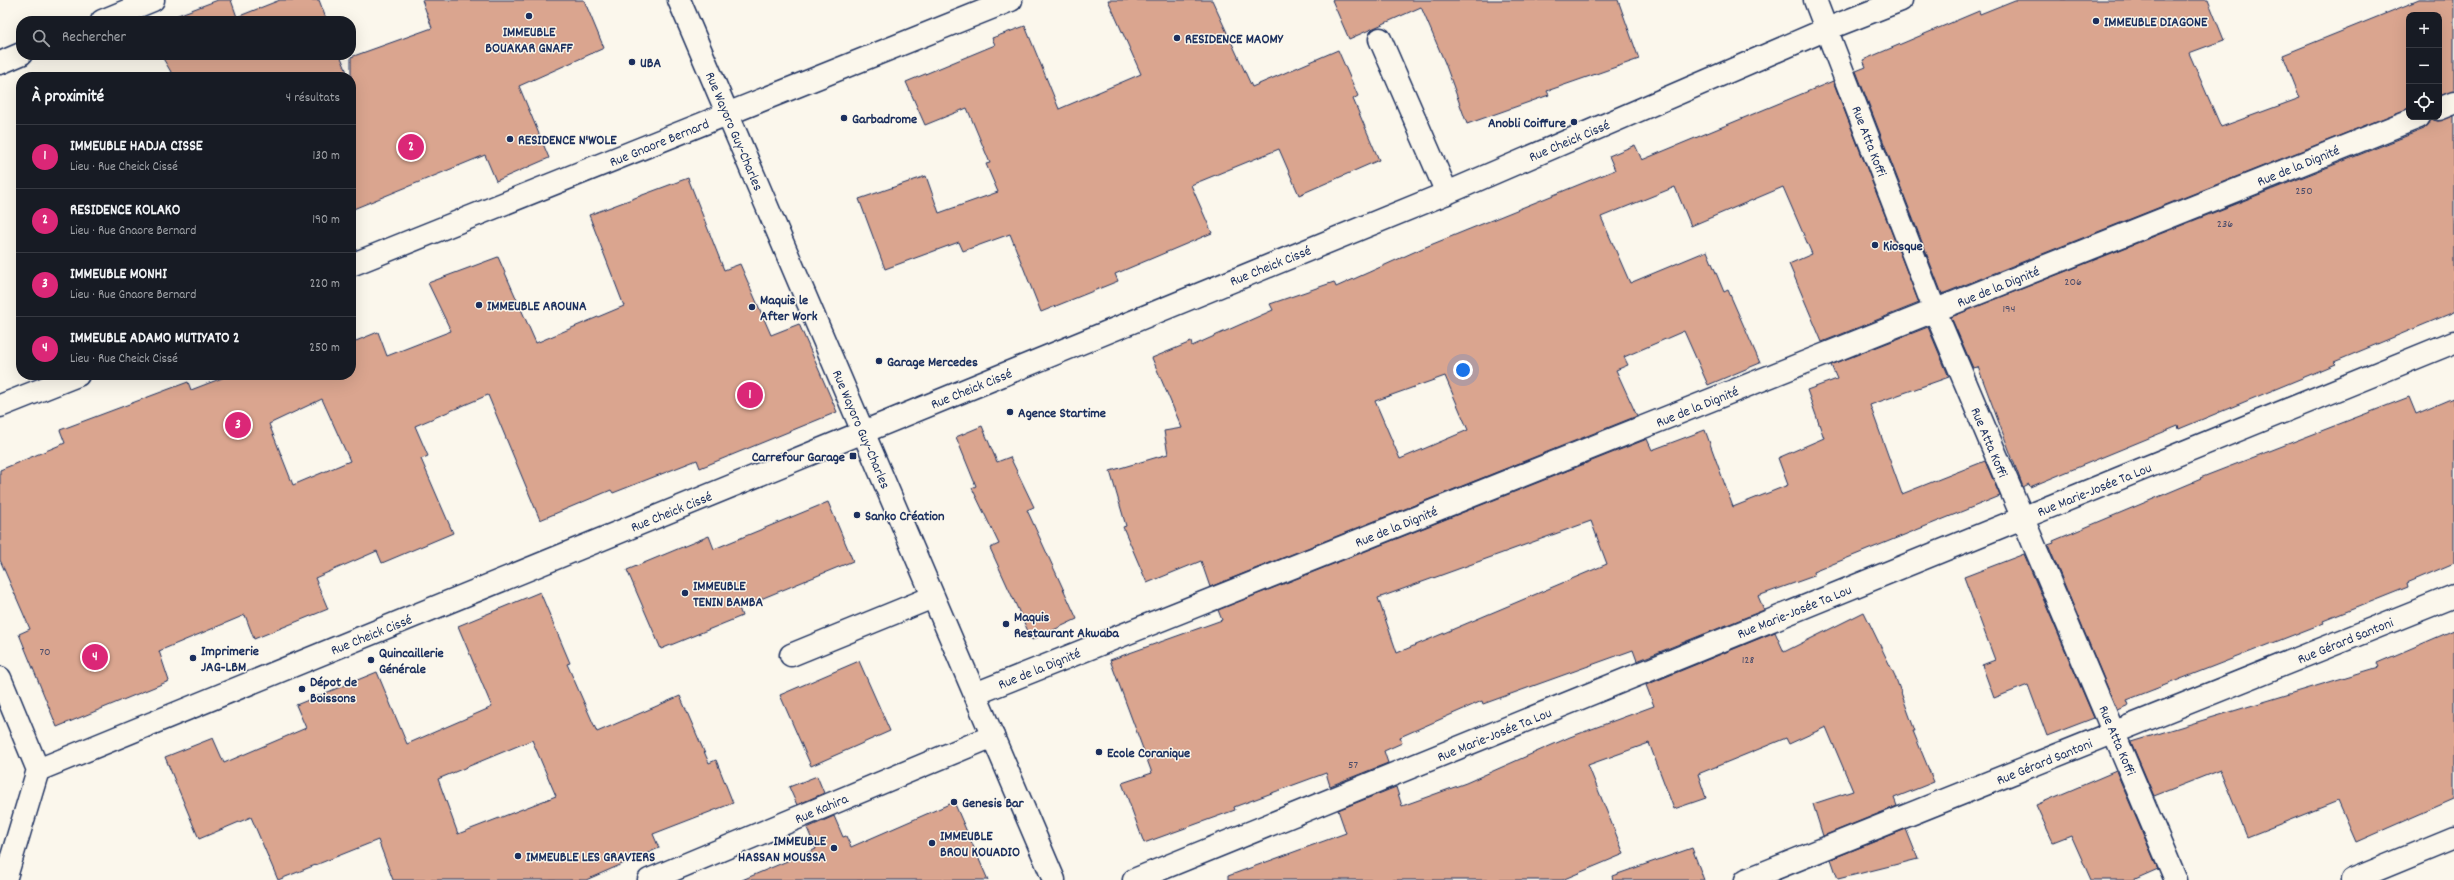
<!DOCTYPE html>
<html lang="fr">
<head>
<meta charset="utf-8">
<style>
	:root { --surface:#171b24; --page:#242831; --text:#f1f3f6; --muted:#9ea1a6; --line:#363941; --accent:#db2777 }
	body { margin:0; font-family:Dekko,sans-serif; background:var(--page); color:var(--text) }
	.controls { position:absolute; right:12px; top:12px; display:grid; overflow:hidden; border-radius:8px; box-shadow:0 4px 16px #0002 }
	.controls button { width:36px; height:36px; display:grid; place-items:center; padding:0; border:0; border-bottom:1px solid var(--line); background:var(--surface); color:var(--text); font:20px sans-serif }
	.you { position:absolute; left:1463px; top:370px; width:14px; height:14px; margin:-10px; border:3px solid #fff; border-radius:50%; background:#1a73e8; box-shadow:0 0 0 6px #1a73e833 }
	.badge { display:grid; place-items:center; width:26px; height:26px; border-radius:50%; background:var(--accent); color:#fff; font-size:13px; font-weight:700 }
	.pin { position:absolute; translate:-50% -50%; border:2px solid #fff; box-shadow:0 1px 4px #0006 }
	.list { margin:0; padding:0; list-style:none }
	h2 { display:flex; justify-content:space-between; align-items:center; height:52px; margin:0; padding:0 16px; font-size:17px }
	h2 small { font-size:13px; font-weight:400; color:var(--muted) }
	.list li { display:grid; grid-template-columns:26px 1fr auto; gap:12px; align-items:center; box-sizing:border-box; height:64px; padding:0 16px; border-top:1px solid var(--line) }
	.list b { display:block; font-size:15px; white-space:nowrap }
	.list p { margin:0; font-size:13px; white-space:nowrap; color:var(--muted) }
	.list em { font-size:13px; font-style:normal; color:var(--muted) }
	.icon { flex:none; width:22px; height:22px; fill:none; stroke:currentColor; stroke-width:2; stroke-linecap:round; stroke-linejoin:round }
	.map { position:relative; flex:none; width:2454px; height:880px; overflow:hidden }
	.search { position:absolute; background:var(--surface); box-shadow:0 4px 16px #0002; left:16px; top:16px; width:340px; height:44px; display:flex; align-items:center; gap:10px; box-sizing:border-box; padding:0 14px; border-radius:16px; color:var(--muted); font-size:15px }
	.panel { position:absolute; background:var(--surface); box-shadow:0 4px 16px #0002; left:16px; top:72px; width:340px; height:308px; border-radius:16px }
	.map>svg:first-child { display:block }
	.building { fill:#daa58f; stroke:#1b2f5e; fill-rule:evenodd }
	.lines { fill:none; stroke-linecap:round; stroke-linejoin:round }
	.minor-casing { stroke:#1b2f5e; stroke-width:25 }
	.minor { stroke:#fbf7ec; stroke-width:22 }
	.poi-dot { fill:#1b2f5e; stroke:#fbf7ec; stroke-width:1.5 }
	.labels { text-anchor:middle; stroke-width:3; stroke-linejoin:round; paint-order:stroke }
	.number-label { font-size:12px; fill:#4b4c6a }
	.poi-label { font-size:14px; font-weight:bold; fill:#1b2f5e; stroke:#fbf7ec; text-anchor:start }
	.street-label { font-size:14px; fill:#1b2f5e; stroke:#fbf7ec }
</style>
</head>
<body>
<div class="map">
<svg width="2454" height="880" viewBox="0 0 2454 880">
	<rect width="100%" height="100%" fill="#fbf7ec"/>
	<filter id="ink" filterUnits="userSpaceOnUse"><feTurbulence type="fractalNoise" baseFrequency=".025" numOctaves="2"/><feDisplacementMap in="SourceGraphic" scale="8" xChannelSelector="R" yChannelSelector="G"/><feConvolveMatrix kernelMatrix="1 2 1 2 8 2 1 2 1" color-interpolation-filters="sRGB"/></filter>
	<g filter="url(#ink)">
		<g class="building">
			<path d="M218 0H231L237 17 280 0H319L327 21H162Z"/>
			<path d="M422 0H584L604 48 519 86 549 158 496 181 485 155 351 210V57L432 28Z"/>
			<path d="M1108 0H1212L1252 87 1338 50 1358 96 1353 99 1379 160 1299 195 1279 149 1191 185 1212 233 1115 274 1118 281 1041 312 1010 234 963 251 959 242 885 269 859 199 926 176 939 213 998 192 986 164 990 163 967 108 925 125 906 82 995 45 992 38 1025 26 1059 109 1141 74Z"/>
			<path d="M1332 0H1618L1639 59 1547 91 1549 95 1467 124 1445 63 1421 7 1349 39Z"/>
			<path d="M2015 0H2208L2224 40 2189 53 2221 127 2300 98 2283 55 2419 0H2454V91L2439 96V15H2409V108L1942 294 1856 71 1866 67 1863 60 1979 11 1980 14Z"/>
			<path d="M161 55H340L349 77H174Z"/>
			<path d="M1833 81 1919 303 1822 342 1789 264 1812 254 1783 187 1691 226 1675 187 1601 217 1630 283 1707 251 1724 292 1728 290 1760 363 1708 385 1684 331 1624 357 1628 365 1616 370 1637 416 1210 587 1201 561 1147 583 1123 527 1126 526 1110 471 1168 454 1164 431 1182 428 1152 358 1191 342 1192 346 1273 310 1270 304 1334 282 1336 287 1423 248 1615 170 1609 156 1635 145 1642 160ZM1445 376 1468 430 1400 459 1375 401Z"/>
			<path d="M2454 116V312L2334 362 2336 364 2179 429 2178 426 2030 487 2029 484 2023 487 1978 367 1973 368 1951 317 2424 129 2431 119 2438 121Z"/>
			<path d="M688 178 724 270 740 264 771 335 799 324 837 412 700 468 697 460 613 493 611 490 540 520 488 395 415 426 428 456 421 459 453 533 382 563 377 551 315 578 328 609 254 639 245 615 159 651 169 681 57 727 19 634 30 629 0 560V470L65 443 60 430 188 382 191 390 230 375H351V343L378 332 387 356 451 331 428 283 498 257 536 343 624 306 589 215ZM322 399 350 461 293 485 269 424Z"/>
			<path d="M1928 327 1949 377 1870 405 1902 494 1985 461 2000 496 1813 572 1814 576 1758 596 1764 610 1637 661 1633 650 1483 704 1482 701 1400 737 1402 743 1384 751 1388 763 1330 786 1326 773 1234 807 1235 810 1144 843 1122 783 1152 773 1110 660 1222 620 1218 610 1647 439 1652 450 1705 430 1733 507 1788 485 1778 458 1824 438 1807 390 1837 379 1831 365ZM1591 521 1607 564 1397 653 1378 598Z"/>
			<path d="M2409 397 2416 414 2454 398V563L2407 583 2408 587 2323 621 2324 623 2127 700 2129 705 2117 710 2048 545 2054 543 2053 541 2201 479 2200 478Z"/>
			<path d="M982 426 997 462 1010 457 1034 507 1027 510 1077 619 1032 640 990 548 999 544 972 488 976 486 956 437Z"/>
			<path d="M828 502 853 561 739 608 742 616 661 649 627 570 709 536 714 549Z"/>
			<path d="M2024 554 2094 718 2047 736 2028 685 1994 698 1982 665 1995 660 1964 577Z"/>
			<path d="M540 592 570 663 567 664 597 732 680 696 709 763 716 760 733 803 653 834 659 848 586 880H393L378 840 278 880 251 817 199 839 165 757 213 738 224 763 306 728 296 705 377 672 407 744 492 707 458 626ZM532 740 556 796 458 834 438 779Z"/>
			<path d="M1864 612 1895 676 1915 731H1913L1934 782 1894 798 1897 806 1823 836 1813 804 1853 791 1826 727 1789 744 1786 738 1698 774 1706 798 1674 809 1649 743 1588 765 1624 854 1562 880H1228V876L1346 833 1338 810 1396 787 1402 806 1466 783 1570 737 1654 706 1646 685 1775 632 1784 652Z"/>
			<path d="M2454 630V799L2356 842 2338 801 2247 837 2220 770 2154 796 2131 742 2379 667 2377 663Z"/>
			<path d="M859 661 890 731 811 766 780 695Z"/>
			<path d="M2116 771 2158 869 2133 880H2091L2071 835 2053 842 2036 805Z"/>
			<path d="M817 776 824 793 797 805 789 787Z"/>
			<path d="M954 802 988 880H742L816 849 807 828 834 816 843 837 846 836 851 847Z"/>
			<path d="M1906 829 1918 859 1838 879 1831 859Z"/>
			<path d="M1692 848 1704 880H1613L1612 876Z"/>
		</g>
		<g class="lines">
			<defs>
				<g id="minor">
					<path d="M679 0 1054 880"/>
					<path d="M1815 0 1935 311 2176 880"/>
					<path d="M102 21 153 0"/>
					<path d="M1380 39 1447 193"/>
					<path d="M0 63 21 54"/>
					<path d="M2439 109 2454 103"/>
					<path d="M351 265 1011 0"/>
					<path d="M0 406 78 375"/>
					<path d="M791 655 933 597"/>
					<path d="M0 678 38 770 5 880"/>
					<path d="M975 694 2419 117"/>
					<path d="M38 770 1447 193 1827 29 1901 0"/>
					<path d="M649 880 993 736"/>
					<path d="M1134 880 2454 342"/>
					<path d="M1746 880 2454 596"/>
					<path d="M2352 880 2454 838"/>
				</g>
			</defs>
			<use href="#minor" class="minor-casing"/>
			<use href="#minor" class="minor"/>
		</g>
	</g>
	<g class="poi-dot">
		<circle cx="529" cy="16" r="4"/>
		<circle cx="2096" cy="21" r="4"/>
		<circle cx="1177" cy="38" r="4"/>
		<circle cx="632" cy="62" r="4"/>
		<circle cx="844" cy="118" r="4"/>
		<circle cx="1574" cy="122" r="4"/>
		<circle cx="510" cy="139" r="4"/>
		<circle cx="1875" cy="245" r="4"/>
		<circle cx="479" cy="305" r="4"/>
		<circle cx="752" cy="307" r="4"/>
		<circle cx="879" cy="361" r="4"/>
		<circle cx="1010" cy="412" r="4"/>
		<rect x="849" y="452" width="8" height="8" rx="2"/>
		<circle cx="857" cy="515" r="4"/>
		<circle cx="685" cy="593" r="4"/>
		<circle cx="1006" cy="624" r="4"/>
		<circle cx="193" cy="658" r="4"/>
		<circle cx="371" cy="660" r="4"/>
		<circle cx="302" cy="689" r="4"/>
		<circle cx="1099" cy="752" r="4"/>
		<circle cx="954" cy="802" r="4"/>
		<circle cx="932" cy="843" r="4"/>
		<circle cx="834" cy="848" r="4"/>
		<circle cx="518" cy="856" r="4"/>
	</g>
	<g class="labels">
		<g class="number-label">
			<text x="2304" y="194">250</text>
			<text x="2225" y="227">236</text>
			<text x="2073" y="285">206</text>
			<text x="2009" y="312">194</text>
			<text x="45" y="655">70</text>
			<text x="1748" y="663">128</text>
			<text x="1353" y="768">57</text>
		</g>
		<g class="poi-label">
			<text x="2104" y="26">IMMEUBLE DIAGONE</text>
			<text x="529" y="36" text-anchor="middle">IMMEUBLE<tspan x="529" dy="16">BOUAKAR GNAFF</tspan></text>
			<text x="1185" y="43">RESIDENCE MAOMY</text>
			<text x="640" y="67">UBA</text>
			<text x="852" y="123">Garbadrome</text>
			<text x="1566" y="127" text-anchor="end">Anobli Coiffure</text>
			<text x="518" y="144">RESIDENCE N'WOLE</text>
			<text x="1883" y="250">Kiosque</text>
			<text x="760" y="304">Maquis le<tspan x="760" dy="16">After Work</tspan></text>
			<text x="487" y="310">IMMEUBLE AROUNA</text>
			<text x="887" y="366">Garage Mercedes</text>
			<text x="1018" y="417">Agence Startime</text>
			<text x="845" y="461" text-anchor="end">Carrefour Garage</text>
			<text x="865" y="520">Sanko Création</text>
			<text x="693" y="590">IMMEUBLE<tspan x="693" dy="16">TENIN BAMBA</tspan></text>
			<text x="1014" y="621">Maquis<tspan x="1014" dy="16">Restaurant Akwaba</tspan></text>
			<text x="201" y="655">Imprimerie<tspan x="201" dy="16">JAG-LBM</tspan></text>
			<text x="379" y="657">Quincaillerie<tspan x="379" dy="16">Générale</tspan></text>
			<text x="310" y="686">Dépot de<tspan x="310" dy="16">Boissons</tspan></text>
			<text x="1107" y="757">Ecole Coranique</text>
			<text x="962" y="807">Genesis Bar</text>
			<text x="940" y="840">IMMEUBLE<tspan x="940" dy="16">BROU KOUADIO</tspan></text>
			<text x="826" y="845" text-anchor="end">IMMEUBLE<tspan x="826" dy="16">HASSAN MOUSSA</tspan></text>
			<text x="526" y="861">IMMEUBLE LES GRAVIERS</text>
		</g>
		<g class="street-label">
			<text transform="translate(735 131) rotate(67)" y="5">Rue Wayoro Guy-Charles</text>
			<text transform="translate(1569 140) rotate(-23)" y="5">Rue Cheick Cissé</text>
			<text transform="translate(1870 141) rotate(69)" y="5">Rue Atta Koffi</text>
			<text transform="translate(659 142) rotate(-22)" y="5">Rue Gnaore Bernard</text>
			<text transform="translate(2298 165) rotate(-22)" y="5">Rue de la Dignité</text>
			<text transform="translate(1270 265) rotate(-22)" y="5">Rue Cheick Cissé</text>
			<text transform="translate(1998 286) rotate(-22)" y="5">Rue de la Dignité</text>
			<text transform="translate(971 388) rotate(-22)" y="5">Rue Cheick Cissé</text>
			<text transform="translate(1697 406) rotate(-22)" y="5">Rue de la Dignité</text>
			<text transform="translate(862 429) rotate(67)" y="5">Rue Wayoro Guy-Charles</text>
			<text transform="translate(1990 442) rotate(67)" y="5">Rue Atta Koffi</text>
			<text transform="translate(2094 489) rotate(-22)" y="5">Rue Marie-Josée Ta Lou</text>
			<text transform="translate(671 511) rotate(-22)" y="5">Rue Cheick Cissé</text>
			<text transform="translate(1396 526) rotate(-22)" y="5">Rue de la Dignité</text>
			<text transform="translate(1794 611) rotate(-22)" y="5">Rue Marie-Josée Ta Lou</text>
			<text transform="translate(371 634) rotate(-22)" y="5">Rue Cheick Cissé</text>
			<text transform="translate(2345 640) rotate(-22)" y="5">Rue Gérard Santoni</text>
			<text transform="translate(1039 668) rotate(-22)" y="5">Rue de la Dignité</text>
			<text transform="translate(1494 734) rotate(-22)" y="5">Rue Marie-Josée Ta Lou</text>
			<text transform="translate(2118 740) rotate(67)" y="5">Rue Atta Koffi</text>
			<text transform="translate(2044 761) rotate(-22)" y="5">Rue Gérard Santoni</text>
			<text transform="translate(821 808) rotate(-23)" y="5">Rue Kahira</text>
		</g>
	</g>
</svg>
<div class="controls">
<button>+</button>
<button>−</button>
<button><svg class="icon" aria-label="locate" viewBox="0 0 24 24"><circle cx="12" cy="12" r="6"/><path d="M12 2v4M12 18v4M2 12h4M18 12h4"/></svg></button>
</div>
<div class="you"></div>
<div class="pin badge" style="left:750px;top:395px">1</div>
<div class="pin badge" style="left:411px;top:147px">2</div>
<div class="pin badge" style="left:238px;top:425px">3</div>
<div class="pin badge" style="left:95px;top:657px">4</div>
<div class="search"><svg class="icon" aria-label="search" viewBox="0 0 24 24"><circle cx="10" cy="10" r="6"/><path d="M15 15l6 6"/></svg>Rechercher</div>
<section class="panel">
<h2>À proximité<small>4 résultats</small></h2>
<ul class="list">
<li><span class="badge">1</span><div><b>IMMEUBLE HADJA CISSE</b><p>Lieu · Rue Cheick Cissé</p></div><em>130 m</em></li>
<li><span class="badge">2</span><div><b>RESIDENCE KOLAKO</b><p>Lieu · Rue Gnaore Bernard</p></div><em>190 m</em></li>
<li><span class="badge">3</span><div><b>IMMEUBLE MONHI</b><p>Lieu · Rue Gnaore Bernard</p></div><em>220 m</em></li>
<li><span class="badge">4</span><div><b>IMMEUBLE ADAMO MUTIYATO 2</b><p>Lieu · Rue Cheick Cissé</p></div><em>250 m</em></li>
</ul>
</section>
</div>
</body>
</html>
